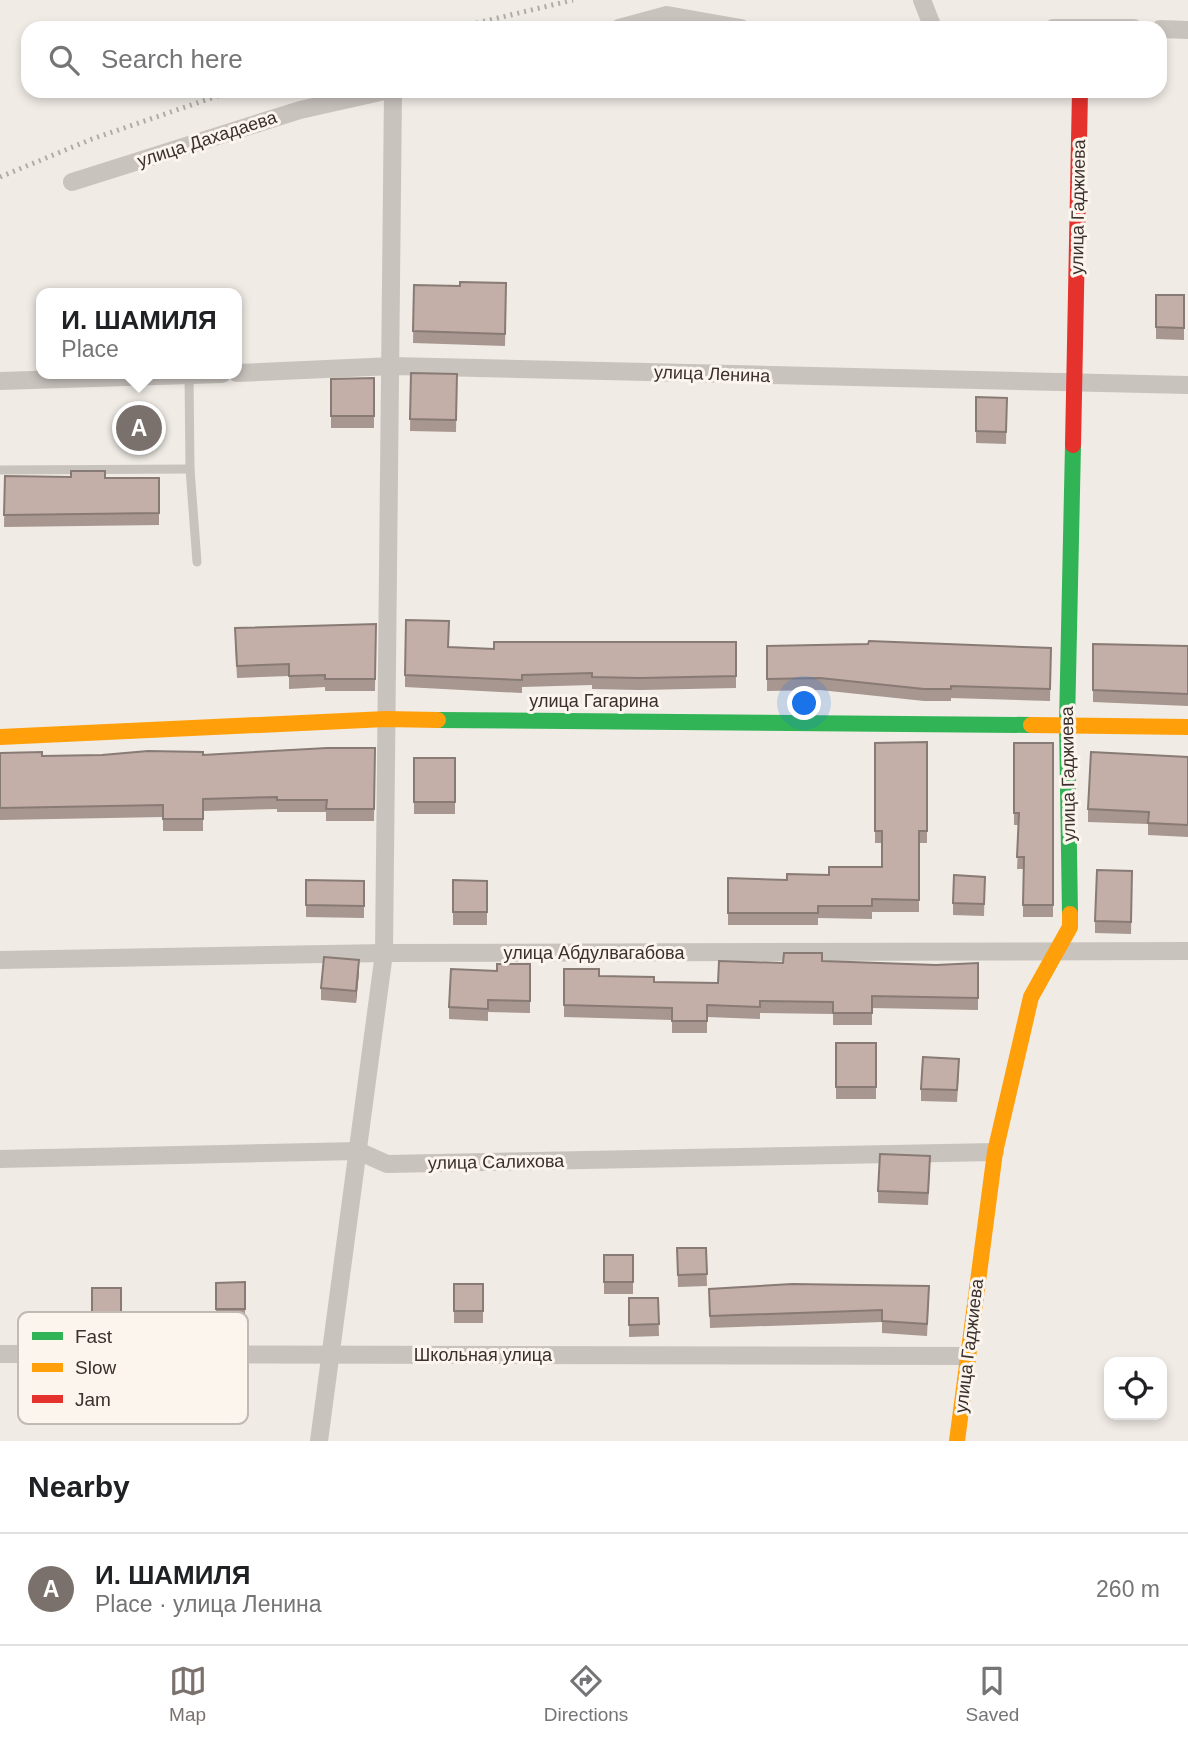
<!DOCTYPE html>
<html lang="en">
<head>
<meta charset="utf-8">
<style>
	:root { --surface:#fff; --page:#f6f6f6; --text:#202124; --muted:#757577; --line:#e0e0e0; --accent:#7a716c }
	body { margin:0; font-family:Arial,sans-serif; background:var(--page); color:var(--text) }
	.controls { position:absolute; right:21px; bottom:21px; display:grid; overflow:hidden; border-radius:14px; box-shadow:0 4px 10px #0003 }
	.controls button { width:63px; height:63px; display:grid; place-items:center; padding:0; border:0; border-bottom:2px solid var(--line); background:var(--surface); color:var(--text); font:35px sans-serif }
	.you { position:absolute; left:805px; top:704px; width:24px; height:24px; margin:-18px; border:5px solid #fff; border-radius:50%; background:#1a73e8; box-shadow:0 0 0 10px #1a73e833 }
	.badge { display:grid; place-items:center; width:46px; height:46px; border-radius:50%; background:var(--accent); color:#fff; font-size:23px; font-weight:700 }
	.pin { position:absolute; translate:-50% -50%; border:4px solid #fff; box-shadow:0 2px 7px #0006 }
	.popup { position:absolute; left:36px; top:288px; width:206px; height:91px; box-sizing:border-box; display:grid; place-content:center; border-radius:14px; background:var(--surface); filter:drop-shadow(0 2px 5px #0005); font-size:23px; white-space:nowrap; color:var(--muted) }
	.popup b { font-size:26px; color:var(--text) }
	.popup::after { content:''; position:absolute; left:50%; top:100%; margin-left:-14px; border:14px solid transparent; border-top-color:var(--surface) }
	.list { margin:0; padding:0; list-style:none }
	h2 { display:flex; justify-content:space-between; align-items:center; height:91px; margin:0; padding:0 28px; font-size:30px }
	h2 small { font-size:23px; font-weight:400; color:var(--muted) }
	.list li { display:grid; grid-template-columns:46px 1fr auto; gap:21px; align-items:center; box-sizing:border-box; height:112px; padding:0 28px; border-top:2px solid var(--line) }
	.list b { display:block; font-size:26px; white-space:nowrap }
	.list p { margin:0; font-size:23px; white-space:nowrap; color:var(--muted) }
	.list em { font-size:23px; font-style:normal; color:var(--muted) }
	.icon { flex:none; width:38px; height:38px; fill:none; stroke:currentColor; stroke-width:2; stroke-linecap:round; stroke-linejoin:round }
	.map { position:relative; flex:none; width:1188px; height:1441px; overflow:hidden }
	.search { position:absolute; background:var(--surface); box-shadow:0 4px 10px #0003; left:21px; right:21px; top:21px; height:77px; display:flex; align-items:center; gap:18px; box-sizing:border-box; padding:0 24px; border-radius:21px; color:var(--muted); font-size:26px }
	.sheet { height:203px; background:var(--surface) }
	nav { display:flex; justify-content:space-around; align-items:center; box-sizing:border-box; height:98px; border-top:2px solid var(--line); background:var(--surface); font-size:19px; color:var(--muted) }
	nav a { display:grid; justify-items:center; gap:4px }
	nav .on { color:var(--accent) }
	.map>svg:first-child { display:block }
	.lines { fill:none; stroke-linecap:round; stroke-linejoin:round }
	.lane { stroke:#c9c3be; stroke-width:9 }
	.street { stroke:#c9c3be; stroke-width:18 }
	.fast { stroke:#30b455; stroke-width:16 }
	.slow { stroke:#ff9f0a; stroke-width:16 }
	.jam { stroke:#e5322d; stroke-width:16 }
	.rail { stroke:#b1aca8; stroke-width:5; stroke-dasharray:2 5; stroke-linecap:butt }
	.wall { fill:#a89690 }
	.shaded-wall { fill:#887a75 }
	.building { fill:#c3afa7; stroke:#887a75; stroke-width:2 }
	.labels { text-anchor:middle; stroke-width:6; stroke-linejoin:round; paint-order:stroke }
	.street-label { font-size:18px; fill:#3b302b; stroke:#fbf5ee }
	.key { fill:#fbf5ee; stroke:#c1bab4; stroke-width:2 }
	.key-label { font-size:19px; fill:#3b302b }
</style>
</head>
<body>
<div class="map">
<svg width="1188" height="1441" viewBox="0 0 1188 1441">
	<rect width="100%" height="100%" fill="#f0ebe5"/>
	<g class="lines">
		<g class="lane">
			<path d="M189 375 190 469 197 562"/>
			<path d="M0 470 190 469"/>
		</g>
		<g class="street">
			<path d="M922 0 933 28"/>
			<path d="M619 28 667 15 741 28"/>
			<path d="M1053 28H1134"/>
			<path d="M1160 29 1188 30"/>
			<path d="M72 182 300 110 385 91"/>
			<path d="M237 373 393 366 1188 385"/>
			<path d="M0 381 222 374"/>
			<path d="M0 960 384 953 1188 951"/>
			<path d="M0 1159 358 1151 387 1164 995 1152"/>
			<path d="M0 1354 967 1356"/>
			<path d="M319 1441 384 953 393 91"/>
		</g>
		<g class="fast">
			<path d="M438 720 1031 725"/>
			<path d="M1070 914 1067 724 1073 445"/>
		</g>
		<g class="slow">
			<path d="M1031 725 1188 727"/>
			<path d="M0 737 386 719 438 720"/>
			<path d="M957 1441 995 1152 1031 997 1070 927V914"/>
		</g>
		<path class="jam" d="M1073 445 1080 91"/>
		<g class="rail">
			<path d="M456 28 573 0"/>
			<path d="M0 177 92 139 232 91"/>
		</g>
	</g>
	<g class="wall">
		<path d="M506 283 505 346 413 343 414 285 460 286Z"/>
		<path d="M1156 295H1184V340L1156 339Z"/>
		<path d="M411 373 457 374 456 432 410 431Z"/>
		<path d="M374 378V428H331V379Z"/>
		<path d="M976 397 1007 398 1006 444 976 443Z"/>
		<path d="M5 476 159 478V525L4 527Z"/>
		<path d="M376 624 375 691H325V687L289 689V676L237 678 235 640Z"/>
		<path d="M736 642V688L640 690 592 689V685L522 687V693L405 687V675L449 647 494 649Z"/>
		<path d="M1093 644 1188 646V706L1093 702Z"/>
		<path d="M767 646 1051 648 1050 701 951 698V701H924L820 690 767 691Z"/>
		<path d="M927 742V843H919V912H872V919L818 918V925H728V878L787 880 882 867V843H875V743Z"/>
		<path d="M1014 743H1053V917H1023V869H1017L1019 825H1014Z"/>
		<path d="M375 748 374 821H326V812H277V809L203 811V831H163V817L0 820V753L42 756 203 755Z"/>
		<path d="M1188 757V837L1148 835V824L1088 822V809Z"/>
		<rect x="414" y="758" width="41" height="56"/>
		<path d="M985 877 984 916 953 915V903Z"/>
		<path d="M306 880 364 881V918L306 917Z"/>
		<path d="M453 880 487 881V925H453Z"/>
		<path d="M1132 883 1131 934 1095 933V921Z"/>
		<path d="M822 961 936 965 978 963V1010L872 1008V1025H833V1014L760 1013V1019L707 1017V1033H672V1020L564 1017V969L599 976 654 982 718 983 783 963Z"/>
		<path d="M530 964V1013L488 1012V1021L449 1019V1007L497 971Z"/>
		<path d="M359 972 356 1003 321 1000V988Z"/>
		<rect x="836" y="1043" width="40" height="56"/>
		<path d="M959 1071 957 1102 921 1101V1089Z"/>
		<path d="M930 1168 928 1205 878 1203V1191Z"/>
		<path d="M677 1248H706L707 1286 678 1287Z"/>
		<rect x="604" y="1255" width="29" height="39"/>
		<path d="M245 1282V1321H216V1283Z"/>
		<rect x="454" y="1284" width="29" height="39"/>
		<path d="M92 1288H121V1326L92 1327Z"/>
		<path d="M709 1289 929 1298 927 1336 882 1333V1322L710 1328Z"/>
		<path d="M629 1298H658L659 1336 629 1337Z"/>
	</g>
	<path class="shaded-wall" d="M359 960V972L356 1003V991Z"/>
	<g class="building">
		<path d="M460 282 506 283 505 334 413 331 414 285 460 286Z"/>
		<path d="M1156 295H1184V328L1156 327Z"/>
		<path d="M411 373 457 374 456 420 410 419Z"/>
		<path d="M374 378V416H331V379Z"/>
		<path d="M976 397 1007 398 1006 432 976 431Z"/>
		<path d="M71 471H105V478H159V513L4 515 5 476 71 477Z"/>
		<path d="M406 620 449 621 448 647 494 649V642H736V676L640 678 592 677V673L522 675V680L405 675Z"/>
		<path d="M376 624 375 679H325V675L289 676V664L237 666 235 628Z"/>
		<path d="M869 641 1051 648 1050 689 951 686V689H924L820 678 767 679V646L868 644Z"/>
		<path d="M1093 644 1188 646V694L1093 690Z"/>
		<path d="M927 742V831H919V900L872 899V906H818V913H728V878L787 880V874L829 875V867H882V831H875V743Z"/>
		<path d="M1014 743H1053V905H1023L1024 857H1017L1019 813H1014Z"/>
		<path d="M327 748H375L374 809H326L327 800H277V797L203 799V819H163V805L0 808V753L42 752V756L102 755 148 751 203 752V755Z"/>
		<path d="M1091 752 1188 757V825L1148 823 1149 812 1088 809Z"/>
		<rect x="414" y="758" width="41" height="44"/>
		<path d="M1097 870 1132 871 1131 922 1095 921Z"/>
		<path d="M954 875 985 877 984 904 953 903Z"/>
		<path d="M306 880 364 881V906L306 905Z"/>
		<path d="M453 880 487 881V912H453Z"/>
		<path d="M784 953H822V961L936 965 978 963V998L872 996V1013H833V1002L760 1001V1007L707 1005V1021H672V1008L564 1005V969H599V976L654 977V982L718 983 719 961 783 963Z"/>
		<path d="M324 957 359 960 356 991 321 988Z"/>
		<path d="M497 964H530V1001L488 1000V1009L449 1007 451 969 497 971Z"/>
		<rect x="836" y="1043" width="40" height="44"/>
		<path d="M923 1057 959 1059 957 1090 921 1089Z"/>
		<path d="M880 1154 930 1156 928 1193 878 1191Z"/>
		<path d="M677 1248H706L707 1274 678 1275Z"/>
		<rect x="604" y="1255" width="29" height="27"/>
		<path d="M245 1282V1309H216V1283Z"/>
		<rect x="454" y="1284" width="29" height="27"/>
		<path d="M792 1284 929 1286 927 1324 882 1321V1310L710 1316 709 1289Z"/>
		<path d="M92 1288H121V1314L92 1315Z"/>
		<path d="M629 1298H658L659 1324 629 1325Z"/>
	</g>
	<g class="labels">
		<g class="street-label">
			<text transform="translate(207 139) rotate(-18)" y="6">улица Дахадаева</text>
			<text transform="translate(1078 207) rotate(-89)" y="6">улица Гаджиева</text>
			<text transform="translate(712 374) rotate(2)" y="6">улица Ленина</text>
			<text x="594" y="707">улица Гагарина</text>
			<text transform="translate(1068 774) rotate(-91)" y="6">улица Гаджиева</text>
			<text x="594" y="959">улица Абдулвагабова</text>
			<text transform="translate(496 1162) rotate(-1)" y="6">улица Салихова</text>
			<text transform="translate(969 1346) rotate(-83)" y="6">улица Гаджиева</text>
			<text x="483" y="1361">Школьная улица</text>
		</g>
	</g>
	<rect x="18" y="1312" width="230" height="112" rx="10" class="key"/>
	<rect x="32" y="1332" width="31" height="8" fill="#30b455"/>
	<rect x="32" y="1363" width="31" height="9" fill="#ff9f0a"/>
	<rect x="32" y="1395" width="31" height="8" fill="#e5322d"/>
	<g class="key-label">
		<text x="75" y="1343">Fast</text>
		<text x="75" y="1374">Slow</text>
		<text x="75" y="1406">Jam</text>
	</g>
</svg>
<div class="controls">
<button><svg class="icon" aria-label="locate" viewBox="0 0 24 24"><circle cx="12" cy="12" r="6"/><path d="M12 2v4M12 18v4M2 12h4M18 12h4"/></svg></button>
</div>
<div class="you"></div>
<div class="pin badge" style="left:139px;top:428px">A</div>
<div class="popup"><b>И. ШАМИЛЯ</b>Place</div>
<div class="search"><svg class="icon" aria-label="search" viewBox="0 0 24 24"><circle cx="10" cy="10" r="6"/><path d="M15 15l6 6"/></svg>Search here</div>
</div>
<section class="sheet">
<h2>Nearby<small></small></h2>
<ul class="list">
<li><span class="badge">A</span><div><b>И. ШАМИЛЯ</b><p>Place · улица Ленина</p></div><em>260 m</em></li>
</ul>
</section>
<nav>
<a class="on"><svg class="icon" aria-label="map" viewBox="0 0 24 24"><path d="M3 6l6-2 6 2 6-2v14l-6 2-6-2-6 2zM9 4v14M15 6v14"/></svg>Map</a>
<a><svg class="icon" aria-label="directions" viewBox="0 0 24 24"><path d="M12 3l9 9-9 9-9-9zM9 14v-3h6M13 9l2 2-2 2"/></svg>Directions</a>
<a><svg class="icon" aria-label="saved" viewBox="0 0 24 24"><path d="M7 4h10v16l-5-4-5 4z"/></svg>Saved</a>
</nav>
</body>
</html>
